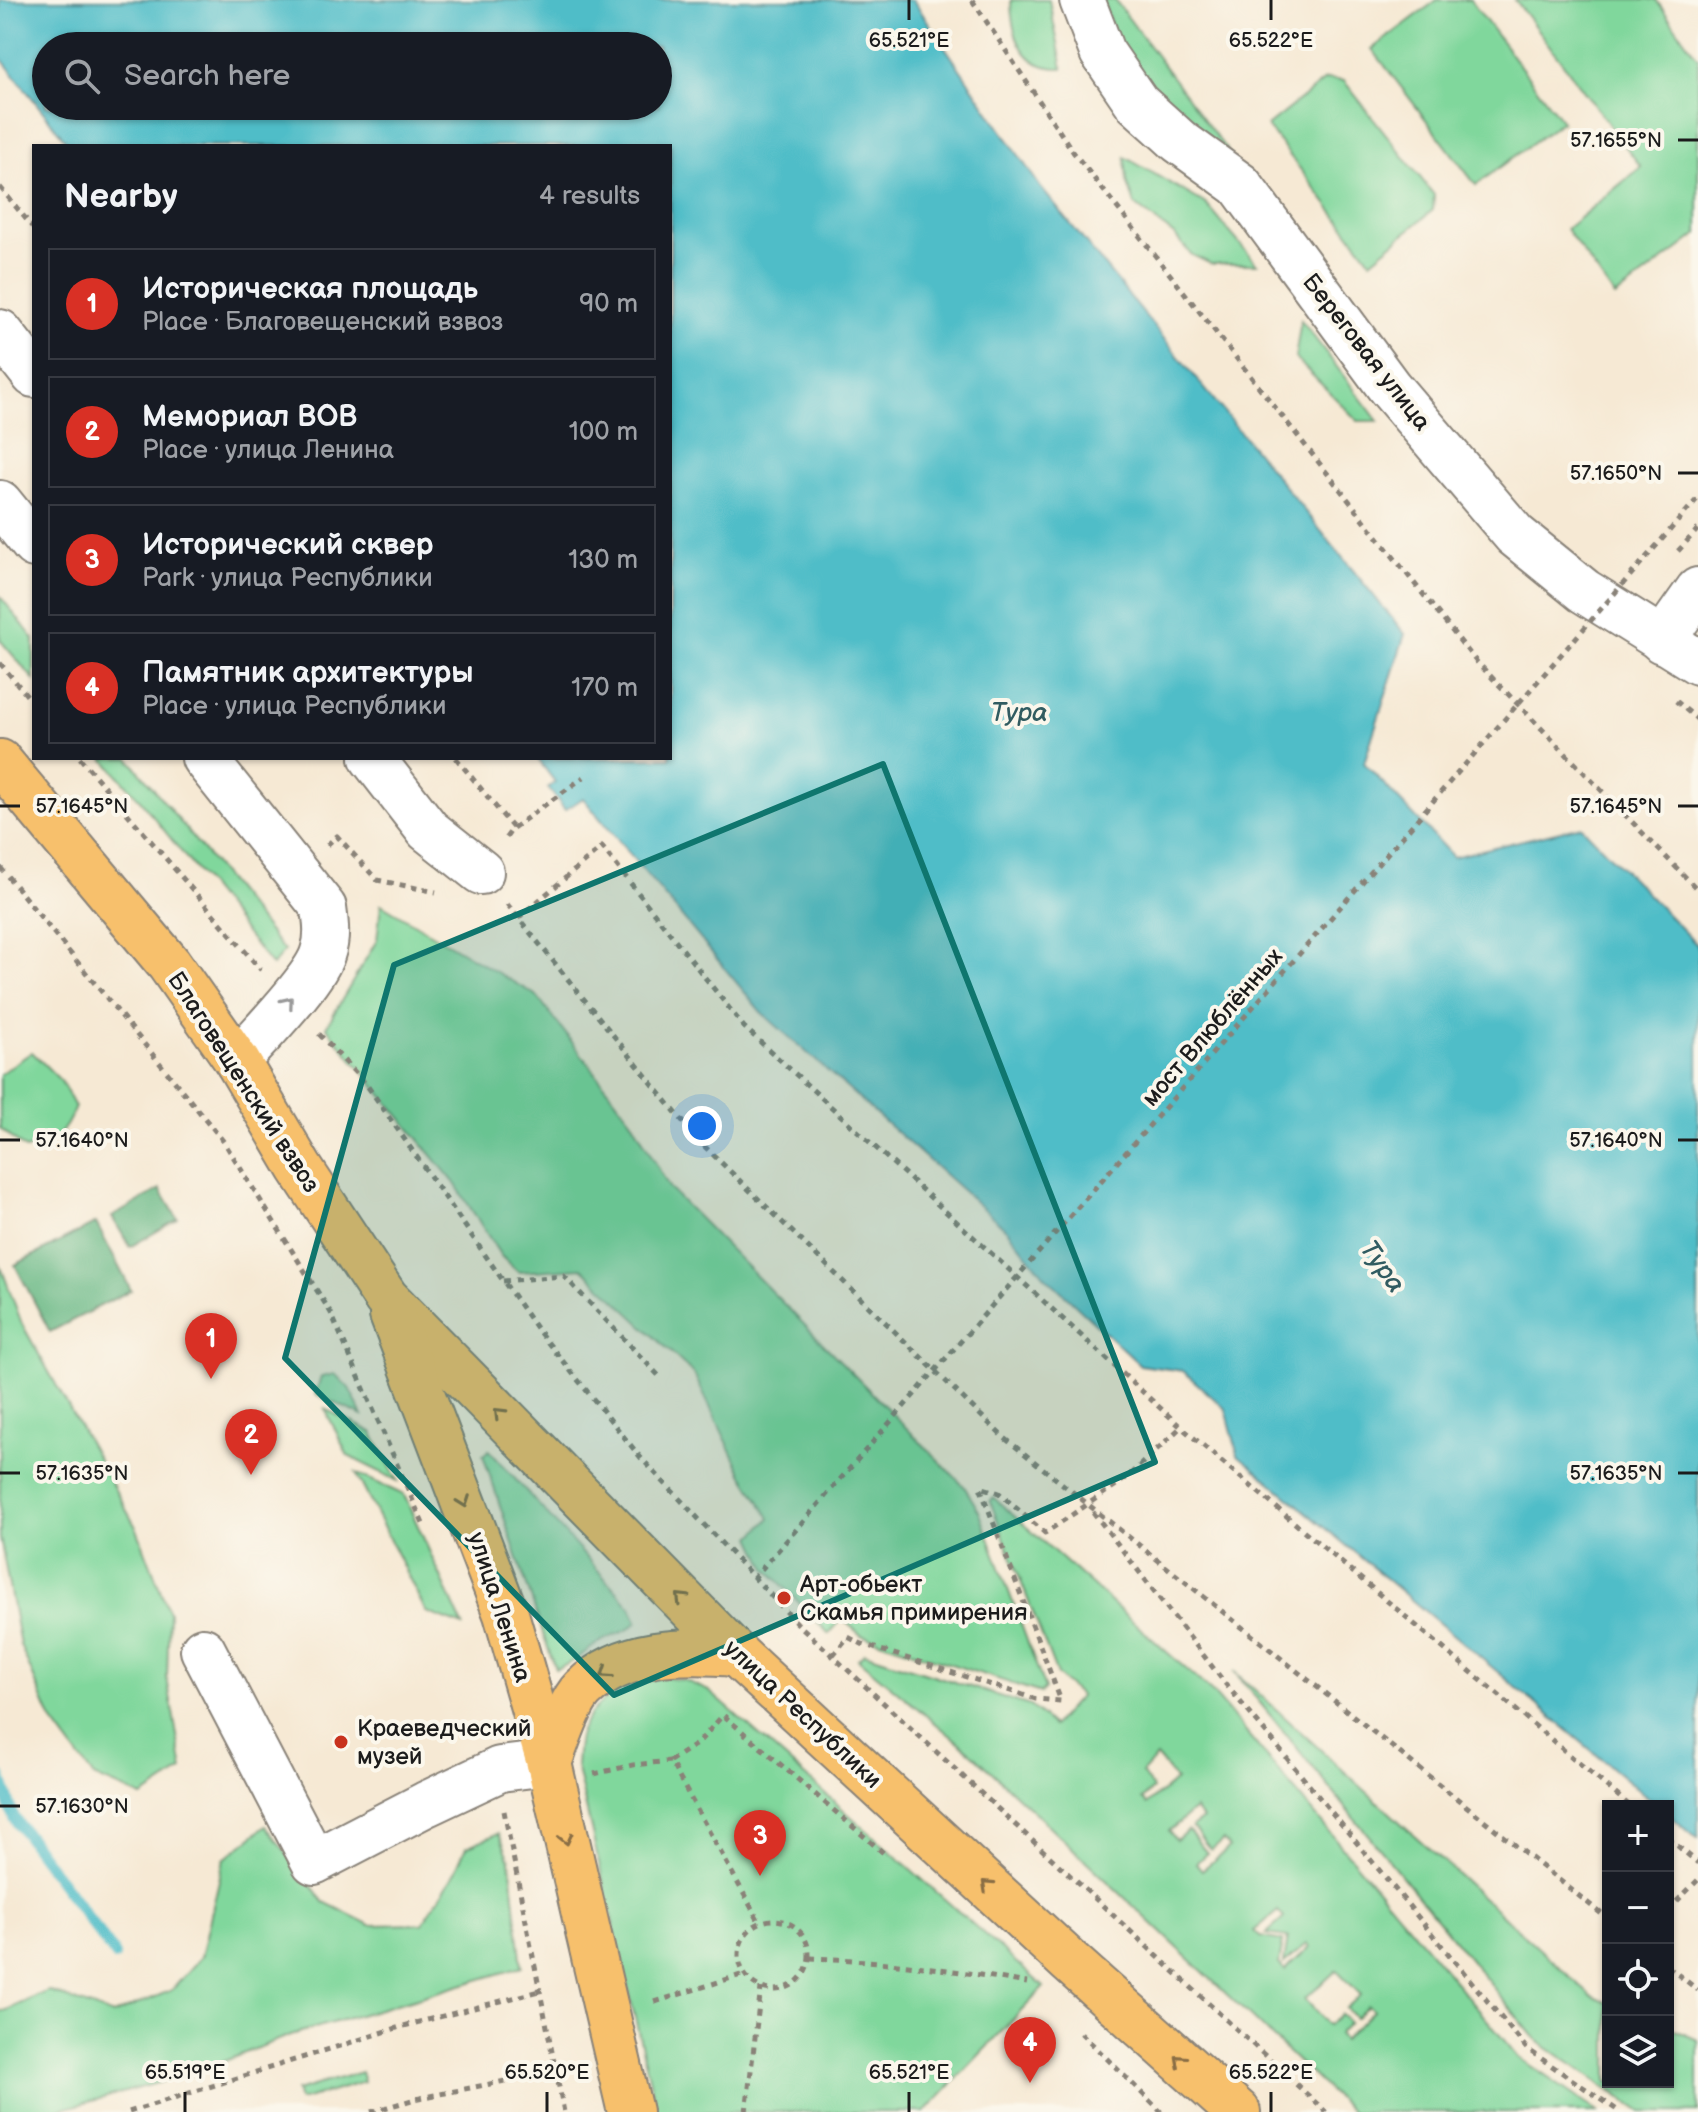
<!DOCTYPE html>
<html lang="en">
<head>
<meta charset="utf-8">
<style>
	:root { --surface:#171b24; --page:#242831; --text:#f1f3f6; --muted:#9ea1a6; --line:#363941; --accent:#d93025 }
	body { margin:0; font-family:"Balsamiq Sans",sans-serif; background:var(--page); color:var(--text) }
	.controls { position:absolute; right:24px; bottom:24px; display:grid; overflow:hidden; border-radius:0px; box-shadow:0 2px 6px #0004 }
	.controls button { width:72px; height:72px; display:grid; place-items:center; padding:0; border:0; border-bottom:2px solid var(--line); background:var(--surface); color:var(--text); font:40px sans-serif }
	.you { position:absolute; left:702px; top:1126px; width:28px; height:28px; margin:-20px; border:6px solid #fff; border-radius:50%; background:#1a73e8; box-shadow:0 0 0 12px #1a73e833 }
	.badge { display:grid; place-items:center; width:52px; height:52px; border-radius:50%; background:var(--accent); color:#fff; font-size:26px; font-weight:700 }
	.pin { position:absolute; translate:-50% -66px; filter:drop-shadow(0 2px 4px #0008) }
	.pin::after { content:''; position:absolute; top:42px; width:28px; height:24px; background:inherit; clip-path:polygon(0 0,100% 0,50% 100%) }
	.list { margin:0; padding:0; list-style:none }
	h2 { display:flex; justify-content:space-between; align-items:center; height:104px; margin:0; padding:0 32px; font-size:34px }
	h2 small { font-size:26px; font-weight:400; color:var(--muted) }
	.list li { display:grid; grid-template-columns:52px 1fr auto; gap:24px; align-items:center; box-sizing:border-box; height:112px; margin:0 16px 16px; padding:0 16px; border:2px solid var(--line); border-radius:0px }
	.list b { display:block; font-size:30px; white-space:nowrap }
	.list p { margin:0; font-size:26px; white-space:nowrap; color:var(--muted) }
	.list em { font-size:26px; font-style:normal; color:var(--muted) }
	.icon { flex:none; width:44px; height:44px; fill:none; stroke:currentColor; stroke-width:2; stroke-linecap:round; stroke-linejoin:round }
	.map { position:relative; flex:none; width:1698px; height:2112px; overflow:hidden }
	.search { position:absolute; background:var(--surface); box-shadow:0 2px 6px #0004; left:32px; top:32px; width:640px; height:88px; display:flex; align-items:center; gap:20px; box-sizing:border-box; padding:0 28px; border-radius:44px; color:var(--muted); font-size:30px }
	.panel { position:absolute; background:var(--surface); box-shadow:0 2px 6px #0004; left:32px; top:144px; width:640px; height:616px; border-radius:0px }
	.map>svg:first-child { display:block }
	.green { fill:#80d79c; stroke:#4e7a5c; stroke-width:2; fill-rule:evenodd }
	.forest { fill:#68b884; stroke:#426a50; stroke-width:2 }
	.water { fill:#50bdc8; stroke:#366c72; stroke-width:2; fill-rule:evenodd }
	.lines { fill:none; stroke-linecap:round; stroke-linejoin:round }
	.stream { stroke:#50bdc8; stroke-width:12 }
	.minor-casing { stroke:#898278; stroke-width:48 }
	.major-casing { stroke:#898278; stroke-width:48 }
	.path { stroke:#898278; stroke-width:5; stroke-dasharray:6 6; stroke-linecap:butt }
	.minor { stroke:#fff; stroke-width:44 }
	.major { stroke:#f7c06c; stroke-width:44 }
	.path-bridge { stroke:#898278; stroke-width:5; stroke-dasharray:6 6; stroke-linecap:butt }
	.oneway { stroke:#999 }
	.oneway2 { stroke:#8a6e44 }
	.marked { fill:#0f766e; fill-opacity:0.2; stroke:#0f766e; stroke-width:6; stroke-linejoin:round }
	.ticks { fill:none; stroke:#1c1c1c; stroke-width:3 }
	.poi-dot { fill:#c8321e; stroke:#fbf7ec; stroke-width:3 }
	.labels { text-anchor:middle; stroke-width:8; stroke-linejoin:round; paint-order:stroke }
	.street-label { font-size:24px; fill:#1c1c1c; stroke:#fbf7ec }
	.poi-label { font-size:24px; fill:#1c1c1c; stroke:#fbf7ec; text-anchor:start }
	.water-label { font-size:26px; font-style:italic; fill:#315c61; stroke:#fbf7ec }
	.ticks-label { font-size:20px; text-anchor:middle; fill:#1c1c1c; stroke:#fbf7ec; stroke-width:8; stroke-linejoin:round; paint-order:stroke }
</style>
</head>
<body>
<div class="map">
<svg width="1698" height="2112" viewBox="0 0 1698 2112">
	<rect width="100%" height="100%" fill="#fbf7ec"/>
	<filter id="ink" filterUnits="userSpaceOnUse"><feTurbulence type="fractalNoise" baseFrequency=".0125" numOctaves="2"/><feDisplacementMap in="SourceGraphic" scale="16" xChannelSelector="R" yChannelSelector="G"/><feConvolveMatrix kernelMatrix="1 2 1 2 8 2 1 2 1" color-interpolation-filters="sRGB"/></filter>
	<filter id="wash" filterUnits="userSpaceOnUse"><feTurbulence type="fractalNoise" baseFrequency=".006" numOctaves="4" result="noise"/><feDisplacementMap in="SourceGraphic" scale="32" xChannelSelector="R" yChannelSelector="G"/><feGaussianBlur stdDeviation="1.8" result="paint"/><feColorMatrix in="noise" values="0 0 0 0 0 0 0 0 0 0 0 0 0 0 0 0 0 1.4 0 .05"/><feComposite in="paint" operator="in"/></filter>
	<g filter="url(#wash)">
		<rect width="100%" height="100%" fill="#f6e9d4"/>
		<g class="green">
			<path d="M1011 0H1049L1063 68C1022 70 1011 33 1011 0Z"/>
			<path d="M1102 0H1115L1231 156 1181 125 1122 56Z"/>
			<path d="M1437 0H1470L1562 121 1476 185 1372 49Z"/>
			<path d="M1515 0H1656L1698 58V234L1615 297 1566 229 1641 167Z"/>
			<path d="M1326 79 1344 81 1434 195 1433 210 1371 261 1267 126Z"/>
			<path d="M1125 157 1206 204 1257 264H1211L1192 255 1174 235 1135 205 1127 181Z"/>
			<path d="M1301 320 1378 421H1358L1295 358Z"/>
			<path d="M0 596 34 639V680L0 640Z"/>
			<path d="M103 758H129L284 951 272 966 140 800Z"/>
			<path d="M381 904 537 996 634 1124 670 1189 964 1486 979 1511 1045 1689 1041 1693 861 1635 842 1619 829 1634 767 1569 752 1537 770 1518 743 1475 694 1374 582 1268 518 1272 501 1256 454 1182 326 1027 377 940Z"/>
			<path d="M32 1052 61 1081 75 1107C64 1136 55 1142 25 1149L0 1128V1074Z"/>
			<path d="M0 1264 22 1324 137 1529 169 1613 167 1678 183 1770 142 1797 93 1776 51 1719 20 1645 0 1538Z"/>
			<path d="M335 1374 349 1388 363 1416 315 1394 321 1377Z"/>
			<path d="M325 1409 372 1432 398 1481 348 1456Z"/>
			<path d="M489 1450 631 1607 637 1622C627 1633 616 1634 604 1640 585 1650 577 1663 555 1669L483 1455Z"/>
			<path d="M356 1473 404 1495 463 1626 426 1612Z"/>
			<path d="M994 1498 1213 1693 1519 2058 1598 2112H1351L974 1755 858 1659 864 1653 1030 1706 1053 1726 1080 1696 1057 1675 990 1501ZM1157 1757 1176 1780 1147 1804 1142 1799 1153 1789 1142 1773ZM1195 1809 1203 1819 1192 1827 1211 1850 1223 1840 1229 1848 1202 1870 1196 1863 1207 1853 1188 1830 1176 1840 1169 1831ZM1278 1911 1284 1918 1266 1934 1288 1937 1284 1963 1307 1944 1310 1947 1285 1970 1279 1964 1283 1941 1260 1937 1254 1931ZM1337 1970 1361 1995 1346 2008 1355 2018 1368 2006 1373 2011 1343 2040 1338 2034 1349 2023 1341 2014 1328 2025 1305 1999Z"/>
			<path d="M1234 1671 1591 1996 1608 2003V2082H1668V2027L1698 2040V2112H1642L1536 2040Z"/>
			<path d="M660 1677 684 1680 709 1691 1044 1987 925 2112H657L576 1765C577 1755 577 1742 580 1733 594 1699 625 1682 660 1677Z"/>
			<path d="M266 1826 324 1902 370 1925 422 1924 452 1878 466 1847 499 1833 510 1860 522 1967 291 2035 194 2073 52 2112H0V2013L48 1991 113 2015 172 1990 201 1957 224 1859Z"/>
			<path d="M361 2072 364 2082 299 2101 296 2091Z"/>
		</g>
		<g class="forest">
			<path d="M160 1189 178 1219 130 1247 112 1217Z"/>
			<path d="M96 1223 131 1290 50 1332 15 1265Z"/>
		</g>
		<path class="water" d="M0 0H913L1041 188 1405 634 1364 763 1453 857 1581 826 1698 946V1839L1668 1814V1806H1658L1238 1455 1226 1409 1183 1371 1140 1365 1045 1276 1007 1230 761 1012 583 798 565 810 548 788 555 782 537 758H670V146H70L0 57ZM46 46H658V106H46Z"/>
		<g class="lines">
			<path class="stream" d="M0 1775 14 1818 115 1955"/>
		</g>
	</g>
	<g filter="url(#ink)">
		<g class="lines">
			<defs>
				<g id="minor">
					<path d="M1082 0 1102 52 1137 103 1179 141 1240 185 1389 387 1515 535 1584 591 1698 662"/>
					<path d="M0 332 34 375"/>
					<path d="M0 503 34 545"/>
					<path d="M1662 641 1698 590"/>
					<path d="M204 758 324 908C326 923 328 937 323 952 316 979 258 1037 237 1061"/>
					<path d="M372 758 428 830 481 872"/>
					<path d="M203 1650 314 1862 426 1804 500 1769 549 1763"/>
				</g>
				<g id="major">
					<path d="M0 762 169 964 237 1061 300 1168 386 1298 736 1654 1070 1962 1238 2112"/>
					<path d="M392 1315 506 1614 549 1763 630 2112"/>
					<path d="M549 1763C557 1743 568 1704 583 1689 624 1649 683 1650 736 1654"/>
				</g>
			</defs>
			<use href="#minor" class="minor-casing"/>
			<use href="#major" class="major-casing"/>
			<g class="path">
				<path d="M972 0 1074 153 1475 660 1698 890"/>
				<path d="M0 187 34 229"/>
				<path d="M1678 551 1698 529"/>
				<path d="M0 663 34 704"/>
				<path d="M1676 701 1698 720"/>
				<path d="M80 758 261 970"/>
				<path d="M456 758 513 828 505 839"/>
				<path d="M513 828 584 777"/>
				<path d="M327 845 337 836 377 880 436 892"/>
				<path d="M0 867 224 1142 331 1313 424 1526"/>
				<path d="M507 904 698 1140 1001 1435 1608 1919"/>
				<path d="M518 918 602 847 744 1027 1181 1427 1630 1806"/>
				<path d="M319 1034 366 1084 536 1328 641 1458 797 1623 1326 2112"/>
				<path d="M503 1281 564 1276 661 1378"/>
				<path d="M1093 1512 1224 1682 1527 2049 1620 2112"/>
				<path d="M833 1655 848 1637 862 1644 1036 1699 1061 1701 980 1487 999 1493 1045 1533 1125 1479 1181 1427"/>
				<path d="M670 1761 698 1743 723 1715 887 1856"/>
				<path d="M594 1774 633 1765 670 1761 760 1923"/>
				<path d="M504 1811 564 2112"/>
				<path d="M1668 1838 1698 1863"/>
				<path d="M1668 1910 1698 1880"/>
				<circle cx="774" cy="1955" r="35"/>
				<path d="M810 1958C884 1960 955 1970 1027 1983"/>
				<path d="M1668 1967 1698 1990"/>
				<path d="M655 2002 744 1974"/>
				<path d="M1081 2033 1161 2112"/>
				<path d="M129 2112 400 2027 540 1991"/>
				<path d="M371 2112 415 2099 555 2071"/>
				<path d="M746 2112 761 1988"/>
			</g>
			<use href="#minor" class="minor"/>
			<use href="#major" class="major"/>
			<path class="path-bridge" d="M753 1579 1698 498"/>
		</g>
		<defs><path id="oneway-chevron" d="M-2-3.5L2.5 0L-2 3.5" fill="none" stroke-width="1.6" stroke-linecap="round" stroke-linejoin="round" transform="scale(2)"/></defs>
		<use class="oneway" href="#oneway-chevron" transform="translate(288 1002) rotate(-50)"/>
		<g class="oneway2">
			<use href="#oneway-chevron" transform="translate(499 1413) rotate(-135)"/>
			<use href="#oneway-chevron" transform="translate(464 1502) rotate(70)"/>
			<use href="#oneway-chevron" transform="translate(681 1598) rotate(-135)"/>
			<use href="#oneway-chevron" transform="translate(606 1673) rotate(146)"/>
			<use href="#oneway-chevron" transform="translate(566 1839) rotate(77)"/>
			<use href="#oneway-chevron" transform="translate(987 1885) rotate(-137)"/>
			<use href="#oneway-chevron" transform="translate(1180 2060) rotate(-138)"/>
		</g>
	</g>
	<path class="marked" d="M883 764 1155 1462 614 1695 285 1358 394 965Z"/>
	<path class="ticks" d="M909 0V20M1271 0V20M1678 140H1698M1678 473H1698M0 806H20M1678 806H1698M0 1140H20M1678 1140H1698M0 1473H20M1678 1473H1698M0 1806H20M185 2092V2112M547 2092V2112M909 2092V2112M1271 2092V2112"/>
	<g class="poi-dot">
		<circle cx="784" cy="1598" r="8"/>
		<circle cx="341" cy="1742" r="8"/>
	</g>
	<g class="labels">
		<g class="street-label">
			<text transform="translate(1367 352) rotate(52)" y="8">Береговая улица</text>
			<text transform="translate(1212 1027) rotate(-49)" y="8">мост Влюблённых</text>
			<text transform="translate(244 1082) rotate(57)" y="8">Благовещенский взвоз</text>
			<text transform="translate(500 1607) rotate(72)" y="8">улица Ленина</text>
			<text transform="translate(803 1714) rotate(43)" y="8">улица Республики</text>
		</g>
		<g class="poi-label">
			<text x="800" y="1592">Арт-обьект<tspan x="800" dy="28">Скамья примирения</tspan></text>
			<text x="357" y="1736">Краеведческий<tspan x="357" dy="28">музей</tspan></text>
		</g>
		<g class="water-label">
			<text x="1019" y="721">Тура</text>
			<text transform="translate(1383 1266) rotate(54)" y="9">Тура</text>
		</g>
	</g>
	<g class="ticks-label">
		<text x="909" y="47">65.521°E</text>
		<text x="1271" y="47">65.522°E</text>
		<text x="1616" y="147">57.1655°N</text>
		<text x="1616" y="480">57.1650°N</text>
		<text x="82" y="813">57.1645°N</text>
		<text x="1616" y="813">57.1645°N</text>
		<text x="82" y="1147">57.1640°N</text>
		<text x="1616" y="1147">57.1640°N</text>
		<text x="82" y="1480">57.1635°N</text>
		<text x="1616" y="1480">57.1635°N</text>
		<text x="82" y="1813">57.1630°N</text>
		<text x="185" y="2079">65.519°E</text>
		<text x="547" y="2079">65.520°E</text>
		<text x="909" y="2079">65.521°E</text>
		<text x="1271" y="2079">65.522°E</text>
	</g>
</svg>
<div class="controls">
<button>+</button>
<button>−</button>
<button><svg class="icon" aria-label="locate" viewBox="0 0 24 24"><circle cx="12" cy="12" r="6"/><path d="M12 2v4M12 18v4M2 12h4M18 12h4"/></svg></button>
<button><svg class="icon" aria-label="layers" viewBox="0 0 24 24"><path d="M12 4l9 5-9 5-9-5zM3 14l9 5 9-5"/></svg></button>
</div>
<div class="you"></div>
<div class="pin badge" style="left:211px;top:1379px">1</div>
<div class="pin badge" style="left:251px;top:1475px">2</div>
<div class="pin badge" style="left:760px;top:1876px">3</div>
<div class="pin badge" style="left:1030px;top:2083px">4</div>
<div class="search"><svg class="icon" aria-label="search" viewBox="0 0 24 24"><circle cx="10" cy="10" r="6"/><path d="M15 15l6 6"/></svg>Search here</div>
<section class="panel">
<h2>Nearby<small>4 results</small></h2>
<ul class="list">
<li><span class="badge">1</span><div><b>Историческая площадь</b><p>Place · Благовещенский взвоз</p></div><em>90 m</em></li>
<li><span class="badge">2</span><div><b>Мемориал ВОВ</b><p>Place · улица Ленина</p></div><em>100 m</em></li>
<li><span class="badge">3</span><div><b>Исторический сквер</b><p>Park · улица Республики</p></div><em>130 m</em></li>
<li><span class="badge">4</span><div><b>Памятник архитектуры</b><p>Place · улица Республики</p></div><em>170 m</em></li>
</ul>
</section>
</div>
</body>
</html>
